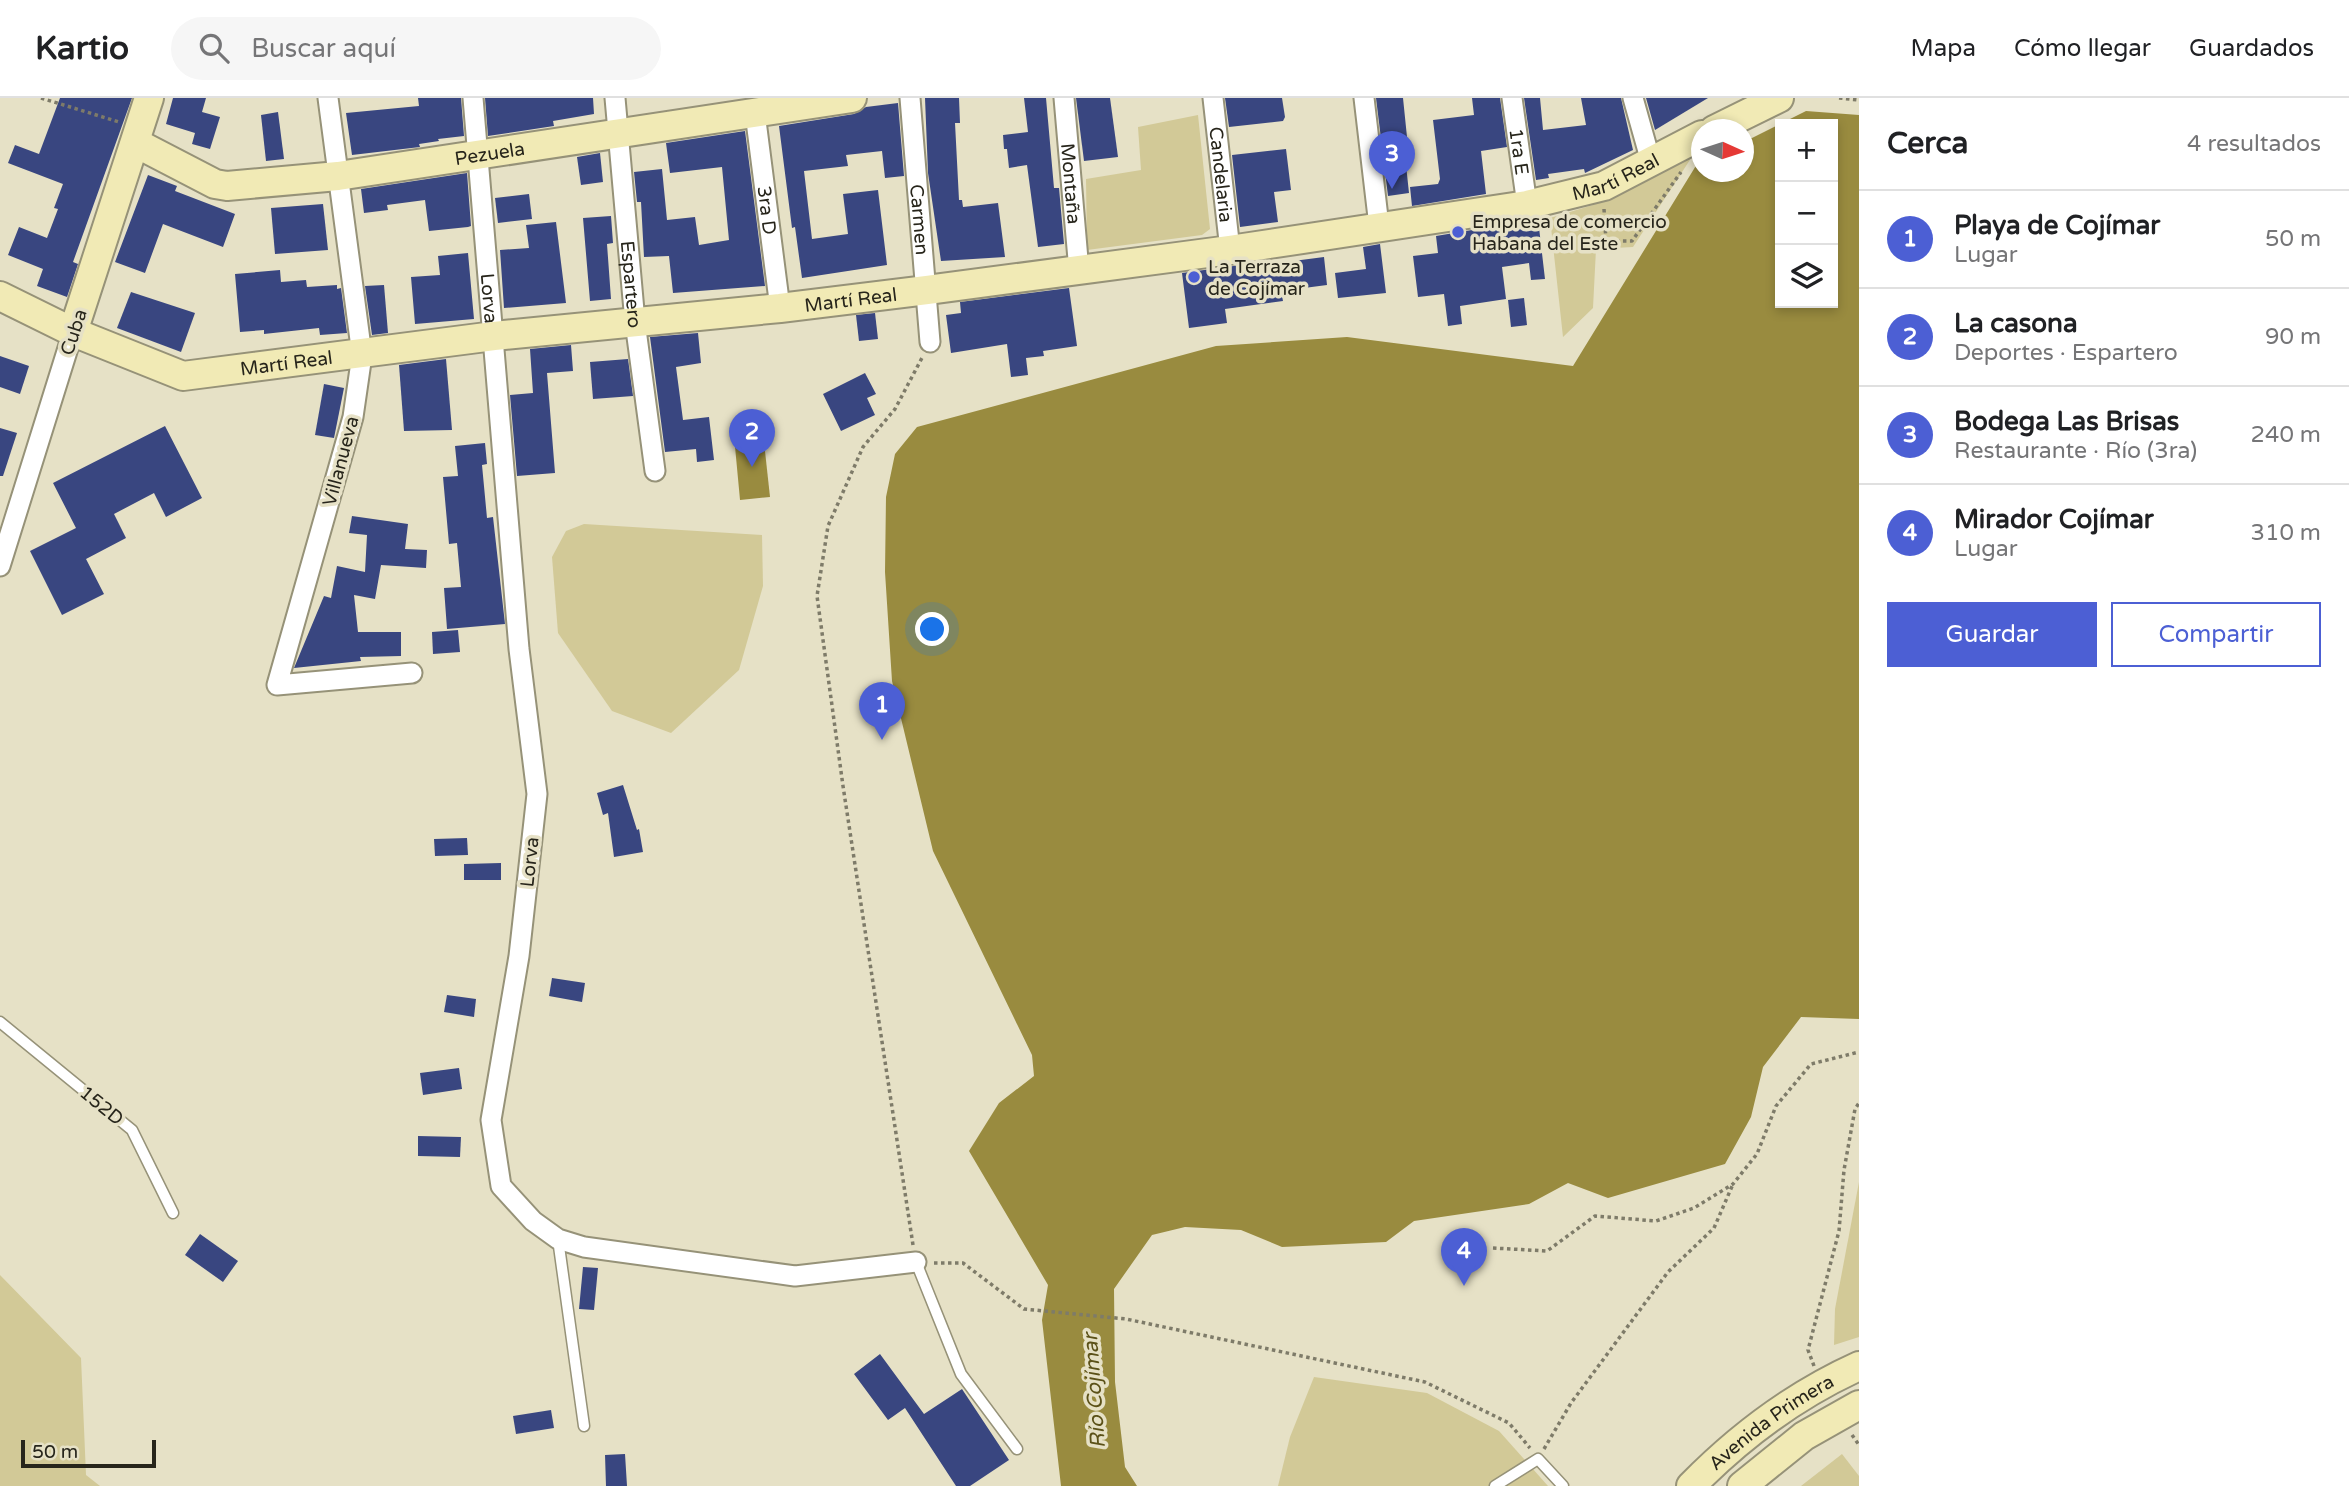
<!DOCTYPE html>
<html lang="es">
<head>
<meta charset="utf-8">
<style>
	:root { --surface:#fff; --page:#f6f6f6; --text:#202124; --muted:#757577; --line:#e0e0e0; --accent:#4c5fd4 }
	body { margin:0; font-family:"Varela Round",sans-serif; background:var(--page); color:var(--text) }
	.controls { position:absolute; right:21px; top:21px; display:grid; overflow:hidden; border-radius:0px; box-shadow:0 4px 10px #0003 }
	.controls button { width:63px; height:63px; display:grid; place-items:center; padding:0; border:0; border-bottom:2px solid var(--line); background:var(--surface); color:var(--text); font:35px sans-serif }
	.compass { position:absolute; left:1691px; top:21px; width:63px; height:63px; border-radius:50%; background:var(--surface); box-shadow:0 4px 10px #0003; rotate:93deg }
	.scale { position:absolute; left:21px; bottom:18px; width:135px; box-sizing:border-box; padding-left:7px; border:4px solid #27251b; border-top:0; font-size:19px; line-height:24px; white-space:nowrap; color:#27251b; -webkit-text-stroke:5px #e6e1c6; paint-order:stroke }
	.you { position:absolute; left:933px; top:532px; width:24px; height:24px; margin:-18px; border:5px solid #fff; border-radius:50%; background:#1a73e8; box-shadow:0 0 0 10px #1a73e833 }
	.badge { display:grid; place-items:center; width:46px; height:46px; border-radius:50%; background:var(--accent); color:#fff; font-size:23px; font-weight:700 }
	.pin { position:absolute; translate:-50% -58px; filter:drop-shadow(0 2px 4px #0008) }
	.pin::after { content:''; position:absolute; top:37px; width:24px; height:21px; background:inherit; clip-path:polygon(0 0,100% 0,50% 100%) }
	.list { margin:0; padding:0; list-style:none }
	h2 { display:flex; justify-content:space-between; align-items:center; height:91px; margin:0; padding:0 28px; font-size:30px }
	h2 small { font-size:23px; font-weight:400; color:var(--muted) }
	.list li { display:grid; grid-template-columns:46px 1fr auto; gap:21px; align-items:center; box-sizing:border-box; height:98px; padding:0 28px; border-top:2px solid var(--line) }
	.list b { display:block; font-size:26px; white-space:nowrap }
	.list p { margin:0; font-size:23px; white-space:nowrap; color:var(--muted) }
	.list em { font-size:23px; font-style:normal; color:var(--muted) }
	.actions { display:flex; gap:14px; padding:21px 28px }
	.actions a { flex:1; padding:16px 0; border:2px solid var(--accent); border-radius:0px; text-align:center; font-size:24px; color:var(--accent) }
	.actions .main { background:var(--accent); color:#fff }
	.icon { flex:none; width:38px; height:38px; fill:none; stroke:currentColor; stroke-width:2; stroke-linecap:round; stroke-linejoin:round }
	.map { position:relative; flex:none; width:1859px; height:1388px; overflow:hidden }
	header { display:flex; align-items:center; gap:42px; box-sizing:border-box; height:98px; padding:0 35px; background:var(--surface); border-bottom:2px solid var(--line) }
	header strong { font-size:33px }
	nav { display:flex; gap:38px; margin-inline-start:auto; font-size:24px }
	.search { width:490px; height:63px; background:var(--page); display:flex; align-items:center; gap:18px; box-sizing:border-box; padding:0 24px; border-radius:38px; color:var(--muted); font-size:26px }
	main { display:flex }
	aside { flex:1; background:var(--surface) }
	.map>svg:first-child { display:block }
	.green { fill:#d2c997 }
	.water { fill:#998b3f; fill-rule:evenodd }
	.building { fill:#394680 }
	.lines { fill:none; stroke-linecap:round; stroke-linejoin:round }
	.lane-casing { stroke:#969278; stroke-width:13 }
	.street-casing { stroke:#969278; stroke-width:23 }
	.secondary-casing { stroke:#969278; stroke-width:32 }
	.path { stroke:#7e7b69; stroke-width:3.5; stroke-dasharray:3.5 3.5; stroke-linecap:butt }
	.lane { stroke:#fff; stroke-width:10 }
	.street { stroke:#fff; stroke-width:19 }
	.secondary { stroke:#f1eab5; stroke-width:28 }
	.poi-dot { fill:#4c5fd4; stroke:#e6e1c6; stroke-width:2.5 }
	.labels { text-anchor:middle; stroke-width:7; stroke-linejoin:round; paint-order:stroke }
	.street-label { font-size:19px; fill:#27251b; stroke:#e6e1c6 }
	.poi-label { font-size:19px; fill:#27251b; stroke:#e6e1c6; text-anchor:start }
	.water-label { font-size:21px; font-style:italic; fill:#5b5118; stroke:#e6e1c6 }
</style>
</head>
<body>
<header>
<strong>Kartio</strong>
<div class="search"><svg class="icon" aria-label="search" viewBox="0 0 24 24"><circle cx="10" cy="10" r="6"/><path d="M15 15l6 6"/></svg>Buscar aquí</div>
<nav><a>Mapa</a><a>Cómo llegar</a><a>Guardados</a></nav>
</header>
<main>
<div class="map">
<svg width="1859" height="1388" viewBox="0 0 1859 1388">
	<rect width="100%" height="100%" fill="#e6e1c6"/>
	<g class="green">
		<path d="M1198 17 1210 131 1202 137 1087 152 1086 81 1141 72 1138 29Z"/>
		<path d="M1701 45 1633 149 1596 151 1593 210 1563 239 1550 120 1593 107Z"/>
		<path d="M584 426 762 437 763 488 739 572 671 635 612 613 558 535 552 459 566 433Z"/>
		<path d="M1859 1084V1239L1834 1247 1835 1211Z"/>
		<path d="M0 1177 81 1260 86 1377 100 1388H0Z"/>
		<path d="M1314 1279 1427 1295 1499 1333 1548 1388H1278L1290 1339Z"/>
		<path d="M1842 1356 1859 1378V1388H1801Z"/>
	</g>
	<g class="water">
		<path d="M1806 13 1859 17V921L1801 919 1763 969 1751 1019 1725 1066 1608 1100 1568 1085 1529 1106 1414 1123 1386 1144 1282 1149 1241 1132 1185 1129 1152 1137 1114 1191 1115 1284 1125 1369 1137 1388H1061L1042 1222 1048 1187 969 1053 999 1005 1034 978 1032 957 933 753 892 583 885 474 886 399 895 356 917 329 1216 248 1347 239 1573 268 1697 66 1701 64 1702 74H1744V44ZM1833 26V205H1780V26Z"/>
		<path d="M763 335 770 399 740 402 734 338Z"/>
	</g>
	<g class="building">
		<path d="M60 0H132L73 164 78 166 67 199 37 188 43 171 8 157 19 129 47 140 58 111 54 110 63 86 8 65 15 47 39 56Z"/>
		<path d="M173 0H206L202 14 220 19 210 51 192 46 195 35 166 26Z"/>
		<path d="M418 0H461L464 38 438 41 439 43 419 46 420 49 352 57 346 15 419 8Z"/>
		<path d="M485 0H593L594 16 553 23 554 28 488 38Z"/>
		<path d="M925 0H959L960 25H955L959 102H962L963 109 998 105 1005 159 941 163 928 75Z"/>
		<path d="M1024 0H1046L1054 90H1059L1064 146 1038 149 1027 67 1009 70 1007 51H1004L1003 37 1028 34Z"/>
		<path d="M1076 0H1110L1118 59 1084 63Z"/>
		<path d="M1225 0H1282L1285 19 1283 23 1229 29Z"/>
		<path d="M1376 0H1403L1407 39H1403L1409 95 1388 98Z"/>
		<path d="M1472 0H1500L1507 49 1481 53 1486 96 1412 108 1410 89 1438 86 1440 81 1433 22 1474 17Z"/>
		<path d="M1524 0H1540L1543 32 1586 27 1581 0H1621L1633 52 1585 75 1584 71 1548 76 1549 80 1536 82Z"/>
		<path d="M1646 0H1708L1655 32Z"/>
		<path d="M898 5 904 78 885 80 882 53 846 57 848 68 804 73 812 141 848 136 843 96 878 92 887 167 802 180 795 129 792 130 779 28 854 16 866 9Z"/>
		<path d="M278 14 284 61 266 63 261 17Z"/>
		<path d="M745 33 765 188 673 195 669 158 644 159 641 104H637L634 74 662 71 667 122 695 119 699 147 729 142 722 69 670 75 666 45Z"/>
		<path d="M1286 51 1291 92 1274 94 1278 124 1240 129 1232 57Z"/>
		<path d="M600 55 603 84 581 87 577 59Z"/>
		<path d="M467 75 471 128 468 129 429 133 425 102 387 107 388 112 364 115 361 91Z"/>
		<path d="M148 77 177 88 175 93 235 116 223 149 163 126 145 175 115 164Z"/>
		<path d="M529 96 532 121 498 125 495 100Z"/>
		<path d="M323 106 328 152 275 156 271 110Z"/>
		<path d="M611 118 613 145 607 146 611 201 590 203 583 120Z"/>
		<path d="M1538 121 1545 181 1531 182 1529 165 1502 169 1506 201 1460 208 1462 226 1448 228 1444 196 1418 199 1413 158 1438 155 1436 138Z"/>
		<path d="M556 124 566 205 504 210 500 152 529 150 526 127Z"/>
		<path d="M1380 146 1386 195 1338 200 1335 175 1366 171 1363 149Z"/>
		<path d="M468 155 474 221 415 226 411 179 440 177 438 158Z"/>
		<path d="M1324 159 1327 187 1281 193 1283 203 1225 211 1227 225 1189 230 1182 175 1278 162V165Z"/>
		<path d="M280 172 281 184 306 182 307 189 337 187V191L341 190 347 235 320 237 319 230 264 236V232L240 234 235 176Z"/>
		<path d="M384 187 388 235 372 237 365 188Z"/>
		<path d="M1069 190 1077 248 1043 253 1044 258 1026 260 1028 277 1011 279 1007 246 951 255 946 217 961 215 960 204Z"/>
		<path d="M131 194 195 215 181 254 117 230Z"/>
		<path d="M1524 200 1527 227 1511 229 1508 202Z"/>
		<path d="M875 215 878 241 859 243 856 217Z"/>
		<path d="M698 235 701 265 676 269 683 322 709 319 714 362 697 364 696 351 665 354 650 239Z"/>
		<path d="M571 247 573 273 547 275 555 375 517 378 510 297 533 295 530 251Z"/>
		<path d="M0 258 29 268 20 296 0 289Z"/>
		<path d="M446 261 452 332 404 333 399 267Z"/>
		<path d="M628 261 633 298 593 301 590 264Z"/>
		<path d="M865 275 876 296 867 300 875 317 841 333 823 296Z"/>
		<path d="M324 286 344 290 334 340 315 337Z"/>
		<path d="M165 328 202 400 166 419 154 395 114 416 126 440 86 461 104 496 62 517 30 453 76 430 53 385Z"/>
		<path d="M0 330 17 335 3 378H0Z"/>
		<path d="M485 345 487 366 482 367 487 420 493 419 505 526 447 531 444 490 461 489 457 445 449 446 443 379 458 378 455 348Z"/>
		<path d="M352 418 408 426 405 451 427 452 426 470 381 467 375 501 354 497 358 534H401V558L360 559 361 563 294 570 324 498 331 500 337 468 365 474 367 437 349 435Z"/>
		<path d="M458 532 460 554 433 556 432 534Z"/>
		<path d="M623 687 637 732 639 731 643 754 614 759 608 715 603 717 597 695Z"/>
		<path d="M467 740 468 757 435 758 434 741Z"/>
		<path d="M501 765V782H464V766Z"/>
		<path d="M552 880 585 885 582 904 549 898Z"/>
		<path d="M447 897 476 901 474 919 444 914Z"/>
		<path d="M459 970 462 991 423 997 420 975Z"/>
		<path d="M418 1038 461 1039 460 1059 418 1058Z"/>
		<path d="M200 1136 238 1163 223 1184 185 1157Z"/>
		<path d="M583 1169 598 1170 594 1212 579 1211Z"/>
		<path d="M880 1256 924 1316 962 1291 1009 1362 970 1388H956L905 1310 888 1322 854 1276Z"/>
		<path d="M551 1312 554 1330 516 1336 513 1318Z"/>
		<path d="M625 1356 627 1388H606L605 1357Z"/>
	</g>
	<g class="lines">
		<defs>
			<g id="lane">
				<path d="M0 924 132 1032 173 1115"/>
				<path d="M558 1141 584 1328"/>
				<path d="M916 1164 961 1276 1017 1351"/>
				<path d="M1495 1388 1538 1361 1563 1388"/>
			</g>
			<g id="street">
				<path d="M328 0 362 257 353 319 277 587 412 575"/>
				<path id="s1" d="M473 0 519 551 537 696 519 858 491 1022 501 1088 533 1123 558 1141 584 1149 795 1178 916 1164"/>
				<path id="s2" d="M615 0 635 224 655 373"/>
				<path id="s3" d="M910 0 930 244"/>
				<path id="s4" d="M1064 0 1079 173"/>
				<path id="s5" d="M1213 0 1230 152"/>
				<path d="M1364 0 1379 128"/>
				<path id="s6" d="M1512 0 1527 107"/>
				<path d="M1633 0 1651 64"/>
				<path id="s7" d="M755 15 780 210"/>
				<path d="M0 468 73 234"/>
			</g>
			<g id="secondary">
				<path d="M1714 32 1779 0"/>
				<path id="s8" d="M136 45 215 86 227 88 338 78 852 0"/>
				<path id="s9" d="M0 198 73 234 183 278 494 238 780 210 927 192 1230 152 1527 107 1604 88 1702 37"/>
				<path d="M73 234 149 0"/>
				<path id="s10" d="M1691 1388C1739 1339 1797 1296 1859 1268"/>
				<path d="M1742 1388 1804 1338 1859 1307"/>
			</g>
		</defs>
		<use href="#lane" class="lane-casing"/>
		<use href="#street" class="street-casing"/>
		<use href="#secondary" class="secondary-casing"/>
		<g class="path">
			<path d="M41 0 119 24"/>
			<path d="M1839 0 1859 2"/>
			<path d="M1604 111 1606 143H1632L1681 74"/>
			<path d="M913 1147 843 688 817 498 828 428 863 349 895 311 923 258"/>
			<path d="M1493 1150 1547 1153 1595 1118 1656 1123 1694 1110 1733 1086 1757 1056 1776 1008 1811 966 1859 954"/>
			<path d="M934 1165H963L1024 1211 1126 1221 1425 1284 1509 1325 1530 1350"/>
			<path d="M1814 1268 1808 1252 1839 1133 1844 1072 1855 1011 1859 1005"/>
			<path d="M1852 1337 1859 1347"/>
			<path d="M1544 1351 1571 1305 1668 1174 1714 1130 1733 1086"/>
		</g>
		<use href="#lane" class="lane"/>
		<use href="#street" class="street"/>
		<use href="#secondary" class="secondary"/>
	</g>
	<g class="poi-dot">
		<circle cx="1458" cy="134" r="7"/>
		<circle cx="1194" cy="179" r="7"/>
	</g>
	<g class="labels">
		<g class="street-label">
			<text dy="7" stroke="none"><textPath href="#s6" startOffset="54">1ra E</textPath></text>
			<text dy="7" stroke="none"><textPath href="#s8" startOffset="366">Pezuela</textPath></text>
			<text dy="7" stroke="none"><textPath href="#s5" startOffset="77">Candelaria</textPath></text>
			<text dy="7" stroke="none"><textPath href="#s9" startOffset="1648">Martí Real</textPath></text>
			<text dy="7" stroke="none"><textPath href="#s4" startOffset="86">Montaña</textPath></text>
			<text dy="7" stroke="none"><textPath href="#s7" startOffset="98">3ra D</textPath></text>
			<text dy="7" stroke="none"><textPath href="#s3" startOffset="122">Carmen</textPath></text>
			<text dy="7" stroke="none"><textPath href="#s2" startOffset="187">Espartero</textPath></text>
			<text dy="7" stroke="none"><textPath href="#s1" startOffset="201">Lorva</textPath></text>
			<text dy="7" stroke="none"><textPath href="#s9" startOffset="872">Martí Real</textPath></text>
			<text transform="translate(73 234) rotate(-72)" y="7">Cuba</text>
			<text dy="7" stroke="none"><textPath href="#s9" startOffset="304">Martí Real</textPath></text>
			<text transform="translate(340 363) rotate(-75)" y="7">Villanueva</text>
			<text transform="translate(529 764) rotate(-84)" y="7">Lorva</text>
			<text transform="translate(102 1007) rotate(39)" y="7">152D</text>
			<text dy="7" stroke="none"><textPath href="#s10" startOffset="103">Avenida Primera</textPath></text>
		</g>
		<g class="poi-label">
			<text x="1472" y="130">Empresa de comercio<tspan x="1472" dy="22">Habana del Este</tspan></text>
			<text x="1208" y="175">La Terraza<tspan x="1208" dy="22">de Cojímar</tspan></text>
		</g>
		<g class="water-label">
			<text transform="translate(1094 1293) rotate(-94)" y="7">Río Cojímar</text>
		</g>
	</g>
</svg>
<div class="controls">
<button>+</button>
<button>−</button>
<button><svg class="icon" aria-label="layers" viewBox="0 0 24 24"><path d="M12 4l9 5-9 5-9-5zM3 14l9 5 9-5"/></svg></button>
</div>
<svg class="compass" viewBox="-18 -18 36 36"><path d="M0-13l5 13h-10z" fill="#e53935"/><path d="M0 13l5-13h-10z" fill="#757577"/></svg>
<div class="scale">50 m</div>
<div class="you"></div>
<div class="pin badge" style="left:882px;top:642px">1</div>
<div class="pin badge" style="left:752px;top:369px">2</div>
<div class="pin badge" style="left:1392px;top:91px">3</div>
<div class="pin badge" style="left:1464px;top:1188px">4</div>
</div>
<aside>
<h2>Cerca<small>4 resultados</small></h2>
<ul class="list">
<li><span class="badge">1</span><div><b>Playa de Cojímar</b><p>Lugar</p></div><em>50 m</em></li>
<li><span class="badge">2</span><div><b>La casona</b><p>Deportes · Espartero</p></div><em>90 m</em></li>
<li><span class="badge">3</span><div><b>Bodega Las Brisas</b><p>Restaurante · Río (3ra)</p></div><em>240 m</em></li>
<li><span class="badge">4</span><div><b>Mirador Cojímar</b><p>Lugar</p></div><em>310 m</em></li>
</ul>
<div class="actions"><a class="main">Guardar</a><a>Compartir</a></div>
</aside>
</main>
</body>
</html>
